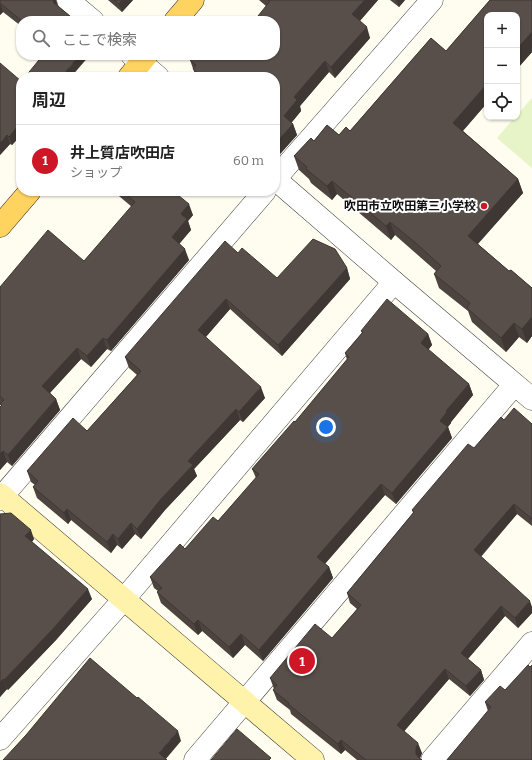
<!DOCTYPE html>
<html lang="ja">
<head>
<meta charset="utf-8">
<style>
	:root { --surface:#fff; --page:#f6f6f6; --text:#222; --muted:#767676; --line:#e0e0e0; --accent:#ce1726 }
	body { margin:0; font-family:Bitter,"Noto Sans JP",serif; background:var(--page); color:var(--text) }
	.controls { position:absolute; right:12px; top:12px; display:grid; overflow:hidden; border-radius:8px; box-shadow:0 1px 3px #0004 }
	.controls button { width:36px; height:36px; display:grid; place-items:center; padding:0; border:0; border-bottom:1px solid var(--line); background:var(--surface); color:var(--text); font:20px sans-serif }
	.you { position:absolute; left:326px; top:427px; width:14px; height:14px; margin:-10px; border:3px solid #fff; border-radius:50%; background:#1a73e8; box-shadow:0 0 0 6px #1a73e833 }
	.badge { display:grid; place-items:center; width:26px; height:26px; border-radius:50%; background:var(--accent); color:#fff; font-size:13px; font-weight:700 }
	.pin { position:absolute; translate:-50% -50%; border:2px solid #fff; box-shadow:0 1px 4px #0006 }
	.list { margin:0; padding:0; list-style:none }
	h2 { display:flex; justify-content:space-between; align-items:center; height:52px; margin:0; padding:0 16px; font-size:17px }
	h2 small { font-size:13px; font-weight:400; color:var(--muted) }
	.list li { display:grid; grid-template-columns:26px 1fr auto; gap:12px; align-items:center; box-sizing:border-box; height:72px; padding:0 16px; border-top:1px solid var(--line) }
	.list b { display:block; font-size:15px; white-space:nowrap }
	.list p { margin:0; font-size:13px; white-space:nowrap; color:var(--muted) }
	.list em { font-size:13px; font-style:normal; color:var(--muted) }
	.icon { flex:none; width:22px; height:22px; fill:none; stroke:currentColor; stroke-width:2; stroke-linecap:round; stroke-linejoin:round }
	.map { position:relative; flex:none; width:532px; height:760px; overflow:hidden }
	.search { position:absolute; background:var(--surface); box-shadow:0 1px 3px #0004; left:16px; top:16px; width:264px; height:44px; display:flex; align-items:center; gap:10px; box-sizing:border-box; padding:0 14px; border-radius:16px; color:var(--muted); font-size:15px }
	.panel { position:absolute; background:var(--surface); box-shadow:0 1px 3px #0004; left:16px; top:72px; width:264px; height:124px; border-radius:16px }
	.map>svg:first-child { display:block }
	.pitch { fill:#e6f4c8 }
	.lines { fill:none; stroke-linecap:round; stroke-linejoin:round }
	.street-casing { stroke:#424242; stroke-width:23 }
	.secondary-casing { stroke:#313131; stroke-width:23 }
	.primary-casing { stroke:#202020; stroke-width:23 }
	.street { stroke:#fff; stroke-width:22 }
	.secondary { stroke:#fff3ab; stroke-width:22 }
	.primary { stroke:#ffd360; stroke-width:22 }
	.wall { fill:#4d4440 }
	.shaded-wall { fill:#3e3734 }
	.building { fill:#594f4a; stroke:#3e3734 }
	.poi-dot { fill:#ce1726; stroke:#fff; stroke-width:1.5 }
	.labels { text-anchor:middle; stroke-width:4; stroke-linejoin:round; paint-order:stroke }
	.poi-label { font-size:12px; font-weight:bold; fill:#0f0f0f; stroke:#fff; text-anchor:end }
</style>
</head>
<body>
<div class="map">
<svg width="532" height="760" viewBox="0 0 532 760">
	<rect width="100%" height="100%" fill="#fffcf0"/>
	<path class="pitch" d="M532 98V168L497 138 515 117H517V115Z"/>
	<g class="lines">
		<defs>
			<g id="street">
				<path d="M68 0 93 21"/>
				<path d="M132 55 158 77"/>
				<path d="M275 179 394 282 532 399"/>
				<path d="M275 179 432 0"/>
				<path d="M0 499 265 191"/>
				<path d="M0 739 124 599 394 282"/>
				<path d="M195 760 514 385"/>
				<path d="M432 760 532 643"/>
			</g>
			<path id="secondary" d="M0 494 313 760"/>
			<g id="primary">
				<path d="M175 21 193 0"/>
				<path d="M129 77 147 55"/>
				<path d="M0 226 30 191"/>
			</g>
		</defs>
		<use href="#street" class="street-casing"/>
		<use href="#secondary" class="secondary-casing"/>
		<use href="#primary" class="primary-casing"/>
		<use href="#street" class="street"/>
		<use href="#secondary" class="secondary"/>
		<use href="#primary" class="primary"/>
	</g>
	<g class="wall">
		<path d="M0 0H56L58 6 76 21H21V26L3 12 0 15Z"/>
		<path d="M108 0H133L122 12Z"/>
		<path d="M259 0H378L360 21 370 38 335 78 329 72 300 106 301 111 291 123 293 124 297 135 280 154 275 150V77H196L190 60 275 55 266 6Z"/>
		<path d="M390 0H405L399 7Z"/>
		<path d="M490 0H532V52L517 69V15H487V103L463 131 518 179 523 193 478 244 509 271 511 270 532 288V336L527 343 519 337 506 352 472 322 468 311 439 288 434 274 436 271 395 235 391 240 337 194 332 200 311 183 309 179 299 170 294 156 311 138 314 141 327 125 339 135 346 127 350 131 431 38 446 51Z"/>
		<path d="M21 81V135L12 145 10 144 0 155Z"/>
		<path d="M113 191H181L178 195 193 215 188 221 191 230 179 243 189 260 111 351 107 349 91 367 81 359 50 393 56 399 60 410 12 466 7 462 0 470V407L1 406 0 404V287L84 261 132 207Z"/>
		<path d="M238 253 277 278 347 268 350 279 282 356 230 309 206 337 265 398 243 422 240 420 194 469 197 476 165 510 141 539 135 534 122 549 117 545 111 553 71 520 68 524 37 498 33 487 35 485 31 482 27 471 87 431 137 375 129 368 125 357Z"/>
		<path d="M361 331 428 334 432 345 428 350 469 384 473 395 451 422V423L448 427 452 438 396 504 385 495 325 564 329 567 333 578 263 661 245 645 233 658 202 631 198 635 161 603 157 592 158 591 154 588 150 577 218 521 256 478 252 469 295 422 347 360 345 353 362 333Z"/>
		<path d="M504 420 532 424V526L517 514 481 557 532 607V613L518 628 505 616 468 659 481 670 484 680 470 696 449 679 404 731 422 753 420 758 422 760H357L345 750 341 754 291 714 290 710 277 700 273 690 274 689 270 678 332 638 357 609 350 603 347 593 413 513 412 510 474 448Z"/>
		<path d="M0 514 34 539 32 542 92 599 56 640 8 690 7 689 0 697Z"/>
		<path d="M530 667 488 711 485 702 505 690Z"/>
	</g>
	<g class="shaded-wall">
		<path d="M54 0H56L58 7 53 2Z"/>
		<path d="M122 0H133L122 12 119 4Z"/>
		<path d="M365 0H378L356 25 352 14Z"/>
		<path d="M396 0H405L399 7Z"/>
		<path d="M0 3 3 12 0 15Z"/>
		<path d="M367 27 370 38 335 78 331 67Z"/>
		<path d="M532 32V52L517 69V49Z"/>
		<path d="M80 55H90L71 77H61Z"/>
		<path d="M325 61 329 72 300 106 301 111 288 127 284 116 294 97Z"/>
		<path d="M487 84V103L458 136 453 123Z"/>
		<path d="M293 124 297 135 280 154 276 143Z"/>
		<path d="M18 126 21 135 12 145 9 137Z"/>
		<path d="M7 135 10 144 0 155V143Z"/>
		<path d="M518 179 523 193 473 249 468 236Z"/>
		<path d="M332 181 337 194 332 200 327 186Z"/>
		<path d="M171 191H181L174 199Z"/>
		<path d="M189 204 193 215 188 221 191 230 176 248 172 237 181 214Z"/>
		<path d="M390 222 395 235 391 240 386 226Z"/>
		<path d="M185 249 189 260 111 351 107 340Z"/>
		<path d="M347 268 350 279 282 356 278 345Z"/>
		<path d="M226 299 230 309 202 341 198 330Z"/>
		<path d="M532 317V336L527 343 522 329Z"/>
		<path d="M514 323 519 337 506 352 501 338Z"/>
		<path d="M428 334 432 345 425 354 421 343Z"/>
		<path d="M103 338 107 349 91 367 87 356Z"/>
		<path d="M77 348 81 359 46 397 42 386Z"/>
		<path d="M469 384 473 395 451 422V423L444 431 440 421 446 411Z"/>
		<path d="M261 387 265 398 243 422 239 412Z"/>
		<path d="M56 399 60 410 12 466 8 455Z"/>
		<path d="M236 409 240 420 194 469 197 476 165 510 141 539 137 529 188 461Z"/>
		<path d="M448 427 452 438 396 504 392 493Z"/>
		<path d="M3 451 7 462 0 470V454Z"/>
		<path d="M381 484 385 495 321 568 317 557Z"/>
		<path d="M514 504 517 514 477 560 474 550Z"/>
		<path d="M67 509 71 520 68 524 64 513Z"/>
		<path d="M131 523 135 534 122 549 118 539Z"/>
		<path d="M31 530 34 539 28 546 25 536Z"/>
		<path d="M113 534 117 545 111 553 107 542Z"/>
		<path d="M329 567 333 578 263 661 259 650Z"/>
		<path d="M88 589 92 599 56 640 8 690 4 680Z"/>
		<path d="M530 601 532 607V613L518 628 515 618Z"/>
		<path d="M501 606 505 616 464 663 461 653Z"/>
		<path d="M198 620 202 631 198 635 194 624Z"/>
		<path d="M241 634 245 645 233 658 229 647Z"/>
		<path d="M445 669 449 679 401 735 397 725Z"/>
		<path d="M481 670 484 680 470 696 466 686Z"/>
		<path d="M3 679 7 689 0 697V683Z"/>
		<path d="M178 731 181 741 165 760 159 753Z"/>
		<path d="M341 740 345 750 341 754 338 744Z"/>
		<path d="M418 743 422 753 420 758V760L416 754V748Z"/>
	</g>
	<g class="building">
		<path d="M0 0H54L53 2 76 21H22L0 3Z"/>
		<path d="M114 0H122L119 4Z"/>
		<path d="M268 0H365L352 14 367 27 331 67 325 61 294 97 297 100 284 116 293 124 276 143 275 142V77H202L193 69 196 65 190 60 194 55H275V21H254L270 1Z"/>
		<path d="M490 0H532V32L517 49V15H487V84L453 123 518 179 468 236 509 271 511 270 532 288V317L522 329 514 323 501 338 467 308 470 303 434 274 441 266 417 244 390 222 386 226 332 181 327 186 306 169 307 167 294 156 311 138 314 141 327 125 339 135 346 127 350 131 431 38 446 51Z"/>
		<path d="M43 55H80L61 77H25Z"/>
		<path d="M0 63 21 81V125L19 127 18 126 9 137 7 135 0 143Z"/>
		<path d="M122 191H173L189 204 181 214 187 219 172 237 185 249 107 340 103 338 87 356 77 348 42 386 56 399 8 455 3 451 0 454V407L2 405 0 404 4 400 0 396V287L48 230 84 261 135 202Z"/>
		<path d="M313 239 335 249 347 268 278 345 226 299 198 330 261 387 239 412 236 409 188 461 193 465 161 499 137 529 131 523 118 539 113 534 107 542 67 509 64 513 33 487 38 481 27 471 73 418 87 431 141 371 125 357 225 241 238 253 242 248 277 278Z"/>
		<path d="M387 299 428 334 421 343 469 384 446 411 447 412 440 421 448 427 392 493 381 484 317 557 329 567 259 650 241 634 229 647 198 620 194 624 157 592 162 588 150 577 180 544 185 549 213 517 218 521 259 474 252 469 294 421 295 422 349 357 345 353 363 332 361 331Z"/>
		<path d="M514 408 532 424V519L514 504 474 550 530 601 515 618 501 606 461 653 481 670 466 686 445 669 397 725 418 743 416 748V754L420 759 422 760H366L341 740 338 744 288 704 289 703 273 690 277 685 270 678 315 624 332 638 361 605 347 593 414 512 412 510 468 444 474 448 501 417 504 420Z"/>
		<path d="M11 513 31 530 25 536 88 589 52 630 4 680 3 679 0 683V514Z"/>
		<path d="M90 658 137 698 138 697 178 731 159 753 167 760H3L26 735Z"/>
		<path d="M528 665 530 667 532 665V760H447L491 707 485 702 500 686 505 690Z"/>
		<path d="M237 729 271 758 269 760H211Z"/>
	</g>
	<circle class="poi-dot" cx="484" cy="206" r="4"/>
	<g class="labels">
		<g class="poi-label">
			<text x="476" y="210">吹田市立吹田第三小学校</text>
		</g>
	</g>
</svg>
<div class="controls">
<button>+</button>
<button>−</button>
<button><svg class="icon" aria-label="locate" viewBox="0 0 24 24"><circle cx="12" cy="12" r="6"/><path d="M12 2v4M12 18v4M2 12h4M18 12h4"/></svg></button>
</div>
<div class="you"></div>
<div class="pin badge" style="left:302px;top:661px">1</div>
<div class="search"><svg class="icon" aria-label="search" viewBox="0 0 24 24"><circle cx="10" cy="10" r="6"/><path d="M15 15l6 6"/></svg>ここで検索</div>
<section class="panel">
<h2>周辺<small></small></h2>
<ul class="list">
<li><span class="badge">1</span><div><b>井上質店吹田店</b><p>ショップ</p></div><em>60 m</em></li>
</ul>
</section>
</div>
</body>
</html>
